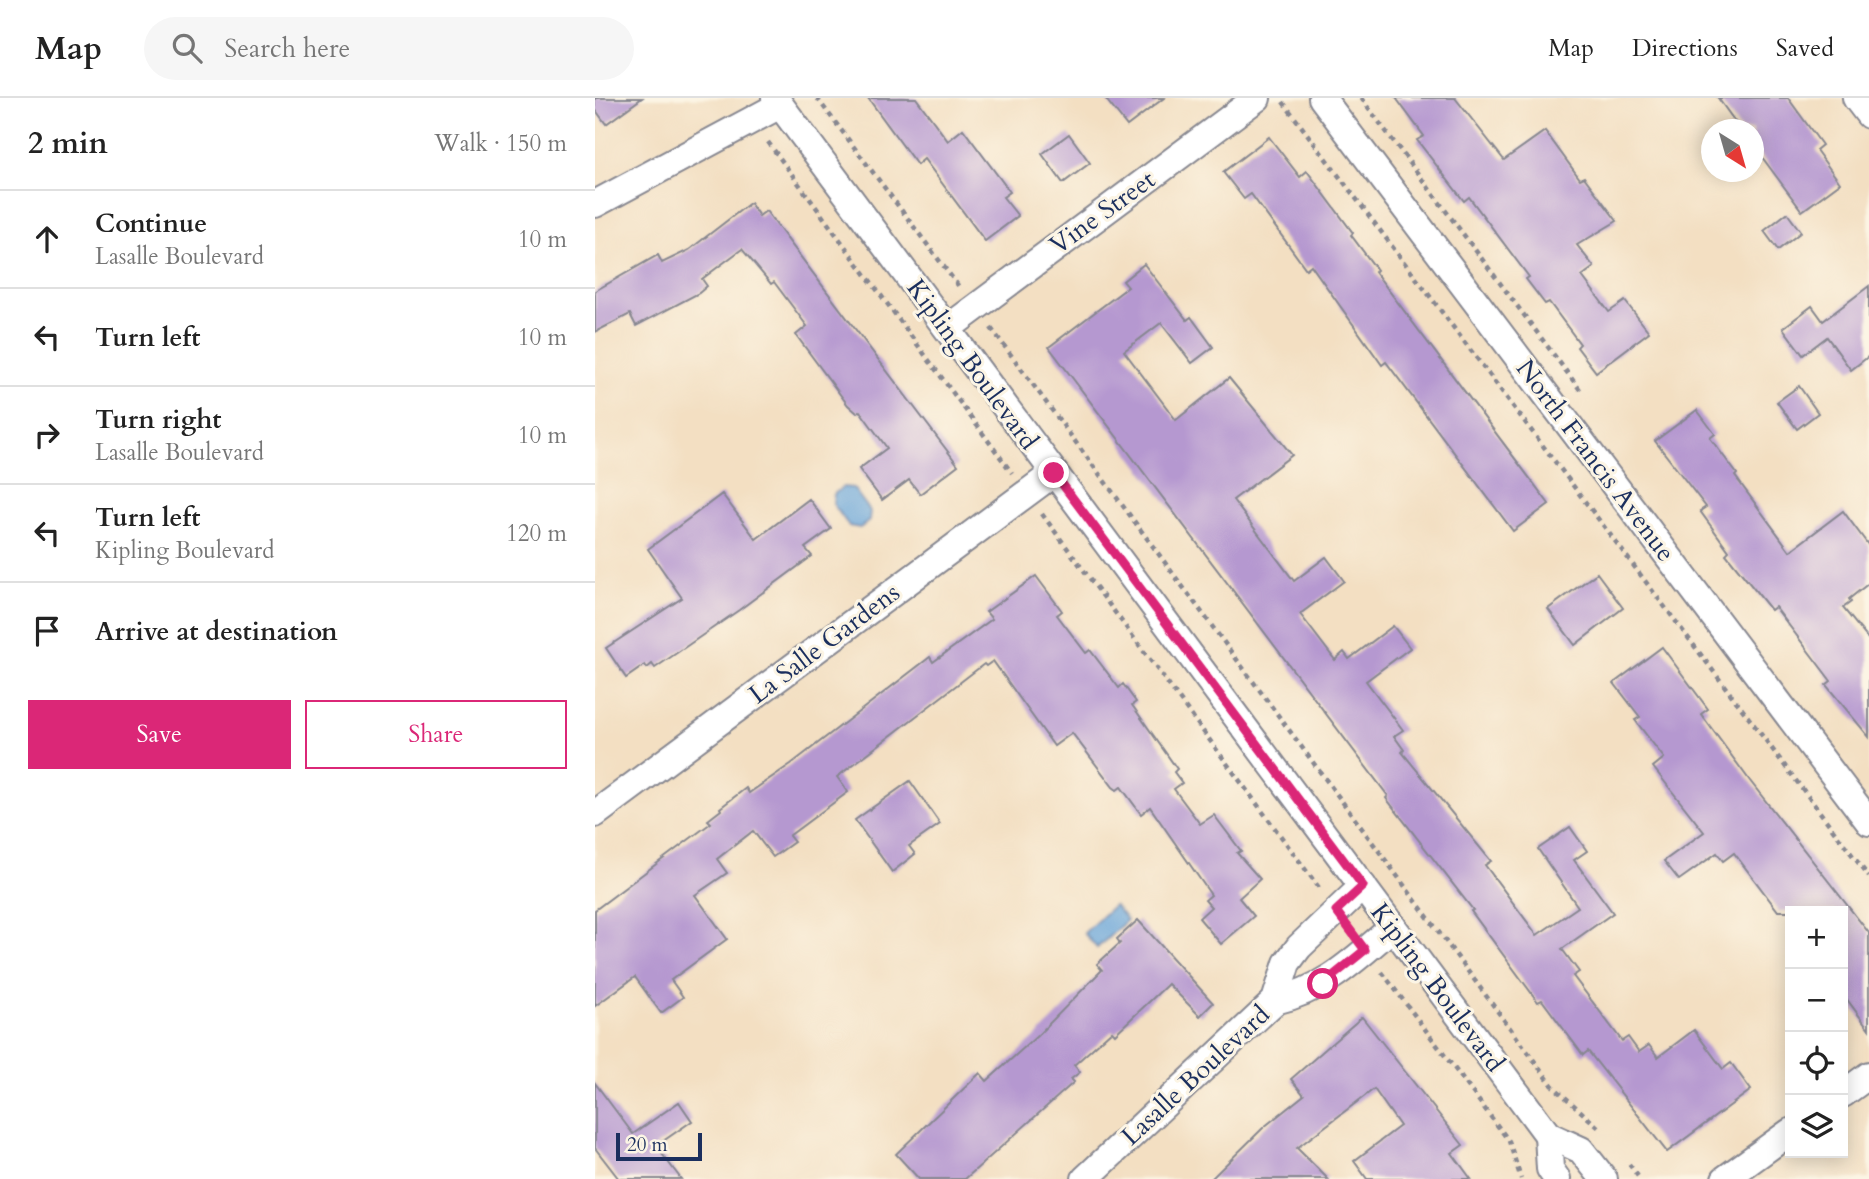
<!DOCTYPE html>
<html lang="en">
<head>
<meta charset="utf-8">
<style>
	:root { --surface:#fff; --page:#f6f6f6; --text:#222; --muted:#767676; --line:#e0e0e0; --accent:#db2777 }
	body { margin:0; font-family:Cardo,serif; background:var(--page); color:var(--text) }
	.controls { position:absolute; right:21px; bottom:21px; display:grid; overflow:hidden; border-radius:0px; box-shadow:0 4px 18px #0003 }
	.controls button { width:63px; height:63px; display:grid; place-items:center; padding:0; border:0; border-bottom:2px solid var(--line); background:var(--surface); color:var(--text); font:35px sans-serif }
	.compass { position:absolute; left:1106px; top:21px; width:63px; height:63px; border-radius:50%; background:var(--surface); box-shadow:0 4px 18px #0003; rotate:143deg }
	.scale { position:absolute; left:21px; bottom:18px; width:86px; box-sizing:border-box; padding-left:7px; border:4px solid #1b2f5e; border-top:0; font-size:19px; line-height:24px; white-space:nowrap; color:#1b2f5e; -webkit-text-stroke:5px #fcf5e5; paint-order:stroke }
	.stop { position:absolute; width:21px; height:21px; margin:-16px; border:5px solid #db2777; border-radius:50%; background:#fff }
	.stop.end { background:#db2777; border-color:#fff; box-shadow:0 2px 7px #0008 }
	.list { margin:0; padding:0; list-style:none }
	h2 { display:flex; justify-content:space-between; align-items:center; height:91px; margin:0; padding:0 28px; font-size:30px }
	h2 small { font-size:23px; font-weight:400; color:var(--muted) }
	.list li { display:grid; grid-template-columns:46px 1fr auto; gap:21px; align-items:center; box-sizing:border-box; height:98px; padding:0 28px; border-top:2px solid var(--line) }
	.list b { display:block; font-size:26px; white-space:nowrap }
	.list p { margin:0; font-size:23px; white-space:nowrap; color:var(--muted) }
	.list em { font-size:23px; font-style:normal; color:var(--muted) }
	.actions { display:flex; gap:14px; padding:21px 28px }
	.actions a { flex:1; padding:16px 0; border:2px solid var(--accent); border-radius:0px; text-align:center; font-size:24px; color:var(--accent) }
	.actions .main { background:var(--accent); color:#fff }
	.icon { flex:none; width:38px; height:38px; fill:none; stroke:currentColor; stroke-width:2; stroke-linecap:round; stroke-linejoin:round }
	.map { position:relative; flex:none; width:1274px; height:1081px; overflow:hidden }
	header { display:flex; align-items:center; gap:42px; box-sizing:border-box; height:98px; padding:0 35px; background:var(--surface); border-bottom:2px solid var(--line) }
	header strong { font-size:33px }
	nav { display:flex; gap:38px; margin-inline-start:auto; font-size:24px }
	.search { width:490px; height:63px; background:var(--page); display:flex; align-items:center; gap:18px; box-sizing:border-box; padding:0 24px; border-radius:38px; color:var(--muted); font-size:26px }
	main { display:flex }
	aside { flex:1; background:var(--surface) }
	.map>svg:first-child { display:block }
	.water { fill:#68a4d9; stroke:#426a9c; stroke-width:2 }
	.building { fill:#b598d0 }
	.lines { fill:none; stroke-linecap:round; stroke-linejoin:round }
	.street-casing { stroke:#878790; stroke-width:30 }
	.path { stroke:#878790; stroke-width:4.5; stroke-dasharray:5 5; stroke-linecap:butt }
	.street { stroke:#fff; stroke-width:26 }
	.route { stroke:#db2777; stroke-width:9 }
	.labels { text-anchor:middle; stroke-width:6; stroke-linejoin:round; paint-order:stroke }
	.street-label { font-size:26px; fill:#1b2f5e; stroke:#fcf5e5 }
</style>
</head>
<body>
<header>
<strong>Map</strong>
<div class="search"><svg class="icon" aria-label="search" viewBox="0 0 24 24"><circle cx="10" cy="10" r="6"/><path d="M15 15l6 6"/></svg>Search here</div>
<nav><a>Map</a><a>Directions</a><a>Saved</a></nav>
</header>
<main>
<aside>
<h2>2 min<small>Walk · 150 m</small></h2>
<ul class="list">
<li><svg class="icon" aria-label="ahead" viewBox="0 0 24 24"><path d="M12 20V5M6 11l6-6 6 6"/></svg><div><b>Continue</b><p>Lasalle Boulevard</p></div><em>10 m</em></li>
<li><svg class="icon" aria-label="left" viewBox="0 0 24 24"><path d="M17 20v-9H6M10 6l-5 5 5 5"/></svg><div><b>Turn left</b></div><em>10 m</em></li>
<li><svg class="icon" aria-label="right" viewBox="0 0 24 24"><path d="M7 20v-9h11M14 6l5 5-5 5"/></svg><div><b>Turn right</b><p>Lasalle Boulevard</p></div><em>10 m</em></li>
<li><svg class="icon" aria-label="left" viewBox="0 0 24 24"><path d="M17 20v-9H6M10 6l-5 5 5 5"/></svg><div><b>Turn left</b><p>Kipling Boulevard</p></div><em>120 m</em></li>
<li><svg class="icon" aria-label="arrive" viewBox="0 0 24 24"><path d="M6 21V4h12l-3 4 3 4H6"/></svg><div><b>Arrive at destination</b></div></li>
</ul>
<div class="actions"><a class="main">Save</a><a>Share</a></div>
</aside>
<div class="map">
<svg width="1274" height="1081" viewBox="0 0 1274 1081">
	<rect width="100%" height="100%" fill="#fcf5e5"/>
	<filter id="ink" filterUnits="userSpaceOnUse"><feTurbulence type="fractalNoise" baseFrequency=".0143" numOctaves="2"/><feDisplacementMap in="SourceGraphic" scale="14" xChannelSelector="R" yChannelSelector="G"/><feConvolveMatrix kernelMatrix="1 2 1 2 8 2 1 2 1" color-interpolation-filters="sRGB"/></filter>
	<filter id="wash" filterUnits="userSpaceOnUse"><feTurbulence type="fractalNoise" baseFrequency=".00686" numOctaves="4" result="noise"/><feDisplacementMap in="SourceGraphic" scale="28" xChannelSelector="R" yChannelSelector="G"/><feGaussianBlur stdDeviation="1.57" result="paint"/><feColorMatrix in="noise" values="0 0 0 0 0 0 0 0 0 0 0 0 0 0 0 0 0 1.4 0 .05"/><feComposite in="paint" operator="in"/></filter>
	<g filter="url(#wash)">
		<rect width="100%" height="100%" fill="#f3dfc2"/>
		<g class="water">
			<path d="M248 389 258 390 275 413 274 423 265 430 254 428 238 406 239 396Z"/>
			<path d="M519 807 532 822 502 850 489 835Z"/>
		</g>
		<g id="blocks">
			<g class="building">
				<path d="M0 0H47L11 26 0 11Z"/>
				<path d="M273 0H321L353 43 368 31 415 94 408 99 423 118 390 143 329 61 322 67Z"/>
				<path d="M510 0H569L532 28Z"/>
				<path d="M801 0H860L909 62 950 33 985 81 989 79 1022 123 982 147 999 169 987 178 1014 214 1030 203 1054 234 1001 274 982 249 985 246 954 204 950 206 931 181 934 179 874 99 869 103 822 42 829 38Z"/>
				<path d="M1123 0H1193L1227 47 1221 52 1245 85 1207 113 1158 47V32H1146Z"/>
				<path d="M474 36 495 65 468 85 447 56Z"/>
				<path d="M674 39 705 79 712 73 758 135 756 137 782 172 780 174 954 406 918 433 791 264 787 267 716 167 711 171 656 96 649 101 628 74Z"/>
				<path d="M155 105 164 118 171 113 363 367 325 396 314 382 287 402 264 371 292 350 265 313 262 315 253 307 201 237 212 228 179 184 176 186 147 151 107 181 112 188 104 195 41 228 35 216 0 234V193L63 157 67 165 94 152Z"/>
				<path d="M1192 115 1206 134 1183 152 1169 133Z"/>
				<path d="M549 166 592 222 596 219 618 249 597 265 566 225 529 253 581 322 634 280 697 357 638 402 699 483 731 459 749 483 705 516 740 562 749 554 754 561 798 528 815 550 771 583 808 632 799 638 809 652 807 654 896 763 890 767 942 837 983 809 943 751 975 729 992 753 979 762 1018 815 967 851 984 874 978 878 1027 943 1033 939 1044 954 1054 947 1063 959 1099 932 1128 971 1136 965 1156 992 1072 1054 993 953 988 957 947 902 943 904 876 813 878 812 791 700 793 698 454 249 533 189 528 183Z"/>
				<path d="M1274 188V258L1256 272 1232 239 1208 257 1188 230 1217 208 1228 223Z"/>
				<path d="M1204 288 1223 315 1202 331 1182 304Z"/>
				<path d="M1102 312 1120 336 1115 340 1142 376 1140 378 1195 453 1248 413 1274 448V485L1254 501 1256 504 1248 510 1274 542V639L1231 587 1236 583 1180 509 1176 512 1131 456 1134 453 1105 413 1111 409 1060 343Z"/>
				<path d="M127 396 161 441 214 401 236 431 210 450 217 458 144 512 60 570 57 566 52 570 50 567 31 580 11 550 87 500 53 451Z"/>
				<path d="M1002 475 1028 510 980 547 953 511Z"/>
				<path d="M441 478 467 513 462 517 491 555 495 552 524 590 528 586 541 604 537 607 582 671 579 674 587 685 579 691 605 726 619 717 646 753 642 755 665 781 644 800 659 818 626 846 604 820 616 809 610 802 616 797 555 709 546 716 526 689 522 692 518 689 477 635 459 648 398 563 391 568 389 566 242 679 253 694 194 738 199 744 178 759 158 733 122 761 132 775 100 797 132 841 76 882 88 899 66 915 40 879 0 908V812L116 725 113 722 126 712 125 710 151 690 154 695 196 666 335 559 338 564 397 521 391 514Z"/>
				<path d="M1067 549 1113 611 1106 616 1155 683 1274 835V931L1248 896V813H1183L1139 755 1128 763 1122 755 1084 782 1069 763 1109 734 1058 669 1069 660 1040 622 1045 619 1019 585Z"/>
				<path d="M315 683 345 726 314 748 320 756 297 774 260 722Z"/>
				<path d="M543 822 618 905 605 918 573 886 520 936 517 933 479 967 485 974 476 981 479 984 370 1081H324L301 1056 385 975 392 983 443 937 507 872 502 866 525 845 522 841Z"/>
				<path d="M767 919 868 1047 857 1055 876 1081H772L759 1063 805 1028 779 991 702 1050 733 1081H616L669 1029 709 997 696 981Z"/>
				<path d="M0 985 38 1036 84 1004 97 1023 61 1048 86 1081H24L0 1050Z"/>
			</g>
		</g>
	</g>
	<g filter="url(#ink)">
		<use href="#blocks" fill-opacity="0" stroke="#878790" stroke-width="2"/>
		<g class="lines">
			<defs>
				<g id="street">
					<path d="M180 0 953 1037 986 1052 1009 1081"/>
					<path d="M727 0 1274 724"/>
					<path d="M1261 0 1274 17"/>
					<path d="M0 106 185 7"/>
					<path d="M353 230 662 0"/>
					<path d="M0 716 459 375"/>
					<path d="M680 903C731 891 759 862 798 829"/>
					<path d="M1248 996 1274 977"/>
					<path d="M953 1037 955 1071 962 1081"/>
					<path d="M490 1081 680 903 692 865 704 849 768 788"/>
					<path d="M1130 1081 1195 1034"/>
				</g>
			</defs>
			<use href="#street" class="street-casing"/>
			<g class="path">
				<path d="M222 0 365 190"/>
				<path d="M766 0 986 293"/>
				<path d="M688 4 1274 779"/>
				<path d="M173 44 417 375"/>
				<path d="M396 230 958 988 1004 1030"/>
				<path d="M447 416 725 791"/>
				<path d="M787 874 914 1043 926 1081"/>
				<path d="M1034 1066 1045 1081"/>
			</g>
			<use href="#street" class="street"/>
		</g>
	</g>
	<g class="lines" filter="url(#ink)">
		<path class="route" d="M459 375 768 788 741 813 770 852 728 886"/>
	</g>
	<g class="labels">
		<g class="street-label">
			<text transform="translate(507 114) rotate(-36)" y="9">Vine Street</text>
			<text transform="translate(378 266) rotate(54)" y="9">Kipling Boulevard</text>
			<text transform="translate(1001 362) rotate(53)" y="9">North Francis Avenue</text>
			<text transform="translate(229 545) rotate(-37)" y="9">La Salle Gardens</text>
			<text transform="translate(843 889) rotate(53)" y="9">Kipling Boulevard</text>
			<text transform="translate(600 977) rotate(-43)" y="9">Lasalle Boulevard</text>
		</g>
	</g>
</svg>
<div class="controls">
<button>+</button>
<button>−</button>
<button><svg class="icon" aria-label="locate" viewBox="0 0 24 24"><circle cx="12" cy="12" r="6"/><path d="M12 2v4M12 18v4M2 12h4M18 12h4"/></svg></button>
<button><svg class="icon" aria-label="layers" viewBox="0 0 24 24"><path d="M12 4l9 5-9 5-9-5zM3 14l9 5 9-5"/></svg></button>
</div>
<svg class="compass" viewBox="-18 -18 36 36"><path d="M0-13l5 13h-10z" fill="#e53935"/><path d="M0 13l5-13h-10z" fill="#767676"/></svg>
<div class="scale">20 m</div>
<div class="stop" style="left:728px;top:886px"></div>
<div class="stop end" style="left:459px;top:375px"></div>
</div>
</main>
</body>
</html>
